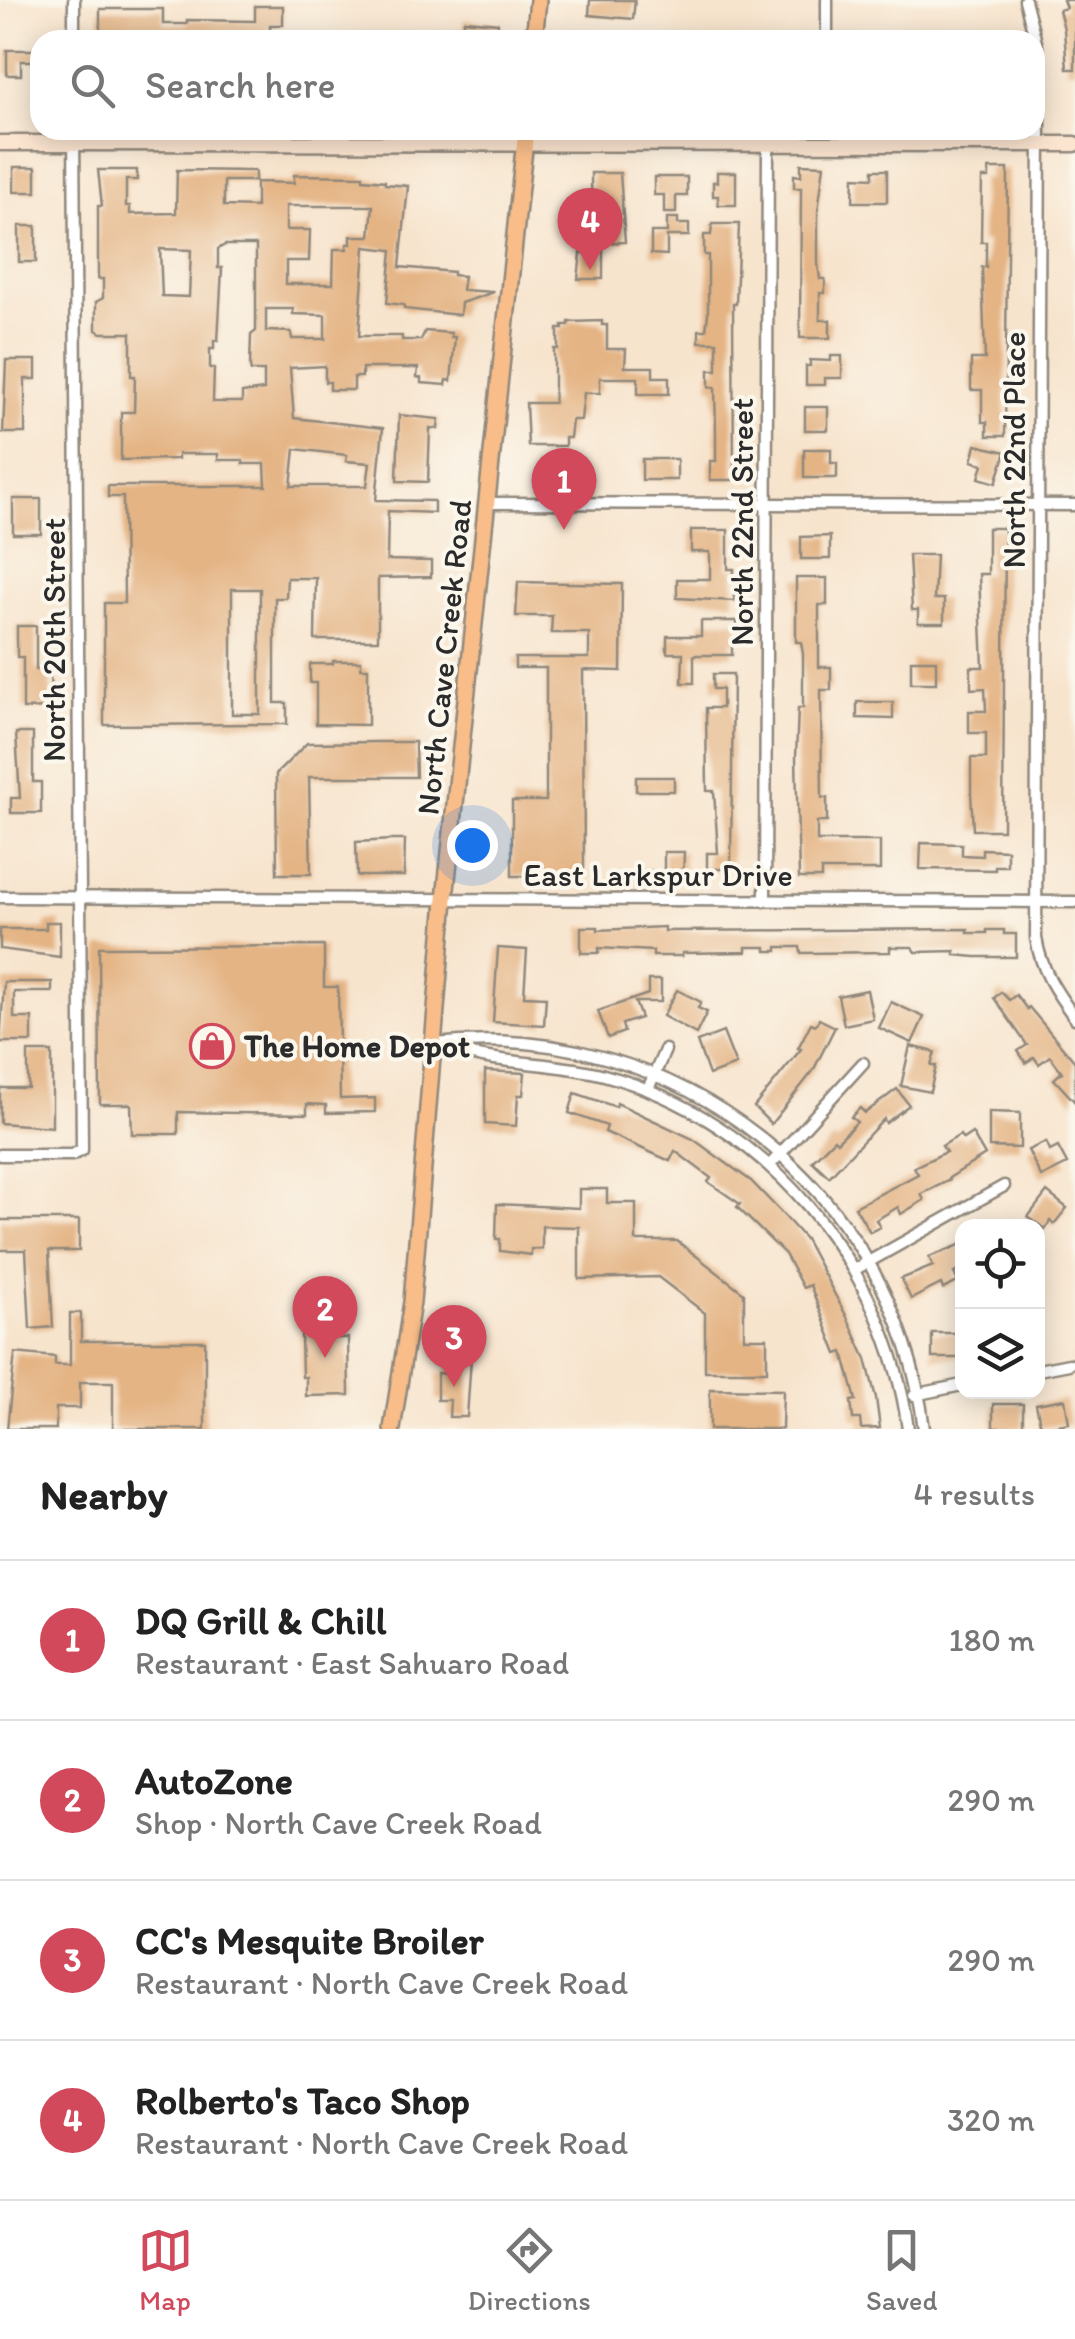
<!DOCTYPE html>
<html lang="en">
<head>
<meta charset="utf-8">
<style>
	:root { --surface:#fff; --page:#f2f2f2; --text:#222; --muted:#767676; --line:#e0e0e0; --accent:#d1495b }
	body { margin:0; font-family:Itim,sans-serif; background:var(--page); color:var(--text) }
	.controls { position:absolute; right:30px; bottom:30px; display:grid; overflow:hidden; border-radius:20px; box-shadow:0 5px 25px #0003 }
	.controls button { width:90px; height:90px; display:grid; place-items:center; padding:0; border:0; border-bottom:2px solid var(--line); background:var(--surface); color:var(--text); font:50px sans-serif }
	.you { position:absolute; left:472px; top:845px; width:35px; height:35px; margin:-25px; border:8px solid #fff; border-radius:50%; background:#1a73e8; box-shadow:0 0 0 15px #1a73e833 }
	.badge { display:grid; place-items:center; width:65px; height:65px; border-radius:50%; background:var(--accent); color:#fff; font-size:32px; font-weight:700 }
	.pin { position:absolute; translate:-50% -82px; filter:drop-shadow(0 2px 5px #0008) }
	.pin::after { content:''; position:absolute; top:52px; width:35px; height:30px; background:inherit; clip-path:polygon(0 0,100% 0,50% 100%) }
	.list { margin:0; padding:0; list-style:none }
	h2 { display:flex; justify-content:space-between; align-items:center; height:130px; margin:0; padding:0 40px; font-size:42px }
	h2 small { font-size:32px; font-weight:400; color:var(--muted) }
	.list li { display:grid; grid-template-columns:65px 1fr auto; gap:30px; align-items:center; box-sizing:border-box; height:160px; padding:0 40px; border-top:2px solid var(--line) }
	.list b { display:block; font-size:38px; white-space:nowrap }
	.list p { margin:0; font-size:32px; white-space:nowrap; color:var(--muted) }
	.list em { font-size:32px; font-style:normal; color:var(--muted) }
	.icon { flex:none; width:55px; height:55px; fill:none; stroke:currentColor; stroke-width:2; stroke-linecap:round; stroke-linejoin:round }
	.map { position:relative; flex:none; width:1075px; height:1429px; overflow:hidden }
	.search { position:absolute; background:var(--surface); box-shadow:0 5px 25px #0003; left:30px; right:30px; top:30px; height:110px; display:flex; align-items:center; gap:25px; box-sizing:border-box; padding:0 35px; border-radius:30px; color:var(--muted); font-size:38px }
	.sheet { height:770px; background:var(--surface) }
	nav { display:flex; justify-content:space-around; align-items:center; box-sizing:border-box; height:140px; border-top:2px solid var(--line); background:var(--surface); font-size:28px; color:var(--muted) }
	nav a { display:grid; justify-items:center; gap:5px }
	nav .on { color:var(--accent) }
	.map>svg:first-child { display:block }
	.building { fill:#e4b484; fill-rule:evenodd }
	.lines { fill:none; stroke-linecap:round; stroke-linejoin:round }
	.street-casing { stroke:#91887c; stroke-width:15 }
	.secondary-casing { stroke:#91887c; stroke-width:19 }
	.primary-casing { stroke:#91887c; stroke-width:20 }
	.street { stroke:#fff; stroke-width:10 }
	.secondary { stroke:#fce5d0; stroke-width:14 }
	.primary { stroke:#f8bd89; stroke-width:15 }
	.labels { text-anchor:middle; stroke-width:8; stroke-linejoin:round; paint-order:stroke }
	.street-label { font-size:32px; fill:#2b2b2b; stroke:#fbf7ec }
	.poi-label { font-size:32px; font-weight:bold; fill:#2b2b2b; stroke:#fbf7ec; text-anchor:start }
</style>
</head>
<body>
<div class="map">
<svg width="1075" height="1429" viewBox="0 0 1075 1429">
	<rect width="100%" height="100%" fill="#fbf7ec"/>
	<filter id="ink" filterUnits="userSpaceOnUse"><feTurbulence type="fractalNoise" baseFrequency=".01" numOctaves="2"/><feDisplacementMap in="SourceGraphic" scale="20" xChannelSelector="R" yChannelSelector="G"/><feConvolveMatrix kernelMatrix="1 2 1 2 8 2 1 2 1" color-interpolation-filters="sRGB"/></filter>
	<filter id="wash" filterUnits="userSpaceOnUse"><feTurbulence type="fractalNoise" baseFrequency=".0048" numOctaves="4" result="noise"/><feDisplacementMap in="SourceGraphic" scale="40" xChannelSelector="R" yChannelSelector="G"/><feGaussianBlur stdDeviation="2.25" result="paint"/><feColorMatrix in="noise" values="0 0 0 0 0 0 0 0 0 0 0 0 0 0 0 0 0 1.4 0 .05"/><feComposite in="paint" operator="in"/></filter>
	<g filter="url(#wash)">
		<rect width="100%" height="100%" fill="#f7e4cd"/>
		<g id="blocks">
			<g class="building">
				<path d="M590 0H635L633 19 589 15Z"/>
				<path d="M1063 0H1075V69H1067L1064 29 1059 10 1066 8Z"/>
				<path d="M255 6H283V25H270V40L220 35V40H100V9H163V24H187V20L255 21Z"/>
				<path d="M464 20 498 23 496 40H462Z"/>
				<path d="M7 50H40V61H21V75H7Z"/>
				<path d="M801 164 824 165 818 211V264L820 279H825V293H820V320H830V338H800L801 188H794V175L801 176Z"/>
				<rect x="14" y="167" width="22" height="25"/>
				<path d="M989 169H1008L1005 436H987V422H982V390H971V359H985L982 267H986V242H981L982 178H989Z"/>
				<path d="M98 170H137V180H126V206H130V214L176 213 177 170 255 171V181H224V206L256 207V182L294 183V175L363 176V179L385 181V184L408 186 400 267 453 272V275L464 276 462 290 494 292 461 303 460 315 404 309V305L387 303 392 250 365 247 359 336H402V340H421L425 331 451 333V337H455L451 381 447 380 446 385 421 383V378L417 377 418 368H362V377H354V390H330V382H325V366L290 368 294 418 383 428 376 500 434 501V513L388 511 387 560 431 561V577L378 578V640H315L316 578H287L286 598H275V703H287V724L104 725V603H124L123 497H108V486H266L265 464H243V460H218V454H178V459L121 460V412H134L135 376H131V333H102L96 330V302L103 298V279H98V206H102ZM286 206H373L370 236H351V244H347V249H334L333 284H286V261H309L310 230H286ZM225 245H256V331L251 335 250 367 251 371H264V390L242 393V402H213L214 368H210V349H214V340L218 341 222 268H218V249ZM160 249 191 250 189 297 162 296ZM266 309H293V314L325 315V339H292L291 332 266 331ZM295 449 347 455 346 461 370 463 367 486H291ZM232 589H260V714H232Z"/>
				<path d="M873 170H887V202H853L854 177 873 178Z"/>
				<path d="M717 172H736V205H718V196H713V182H717Z"/>
				<path d="M591 173H620L625 242 603 243V279H578L581 253H592Z"/>
				<path d="M654 177H687V196H676V213H664V195H654Z"/>
				<path d="M667 218H678V224H689V236H667V255L651 254V232H667Z"/>
				<path d="M712 224H739L736 304H733L734 480H710V461H716V432L715 387H709V370H717V342H699V330H706L708 314V255H704V235H711Z"/>
				<rect x="19" y="226" width="17" height="36"/>
				<path d="M602 321V325H607V349H626L625 367H653V377H669V394H638V378H600V393H584L581 420H572L570 438H565V446H528L526 403H554V349H558V329H563V325H569V322Z"/>
				<path d="M831 356H842V378H825V385H806V366H810V360L831 361Z"/>
				<path d="M6 360H36V379H25V433H3Z"/>
				<rect x="805" y="407" width="23" height="23"/>
				<path d="M399 415 439 419 438 429 430 428 428 482 397 481Z"/>
				<path d="M976 445 1006 452 996 483 979 478 983 464 972 461Z"/>
				<path d="M804 449H831V463H837V478H804Z"/>
				<rect x="642" y="459" width="35" height="21"/>
				<rect x="13" y="499" width="28" height="35"/>
				<path d="M988 528H1005L1003 830H973L971 792V758H986V733H969V711H986L985 688 971 689V667H983L979 574H988Z"/>
				<path d="M691 530H728V569H734V601L677 598V579H710V552H691Z"/>
				<path d="M830 536V559H801V537Z"/>
				<path d="M909 555H936L934 599H944V623H918V610H912Z"/>
				<path d="M796 578H827V605H819V667H831V690H821L822 798H827V822H817V841H880V870H821V878H799L796 757 798 708H803V654L801 642H796Z"/>
				<path d="M518 582 622 584 621 671 583 670 584 876H512V801H546V668H515V658H589V633H551L552 616H516Z"/>
				<path d="M701 621H737V641H732V655H694V683H682L683 653H667V636H701Z"/>
				<path d="M17 626H36V670L50 669 51 708 23 709V657H17Z"/>
				<rect x="911" y="660" width="25" height="23"/>
				<path d="M333 661H361V668H368V725L316 724V683H310V664H333Z"/>
				<path d="M713 674H733L731 869H707V853H718L714 791H707L706 708H722V689H713Z"/>
				<path d="M857 702H893V719L857 718Z"/>
				<path d="M16 733H33V782H41V813H11V798H20Z"/>
				<path d="M377 742H415L416 777H309L311 874H277L276 774 307 743Z"/>
				<rect x="636" y="777" width="38" height="14"/>
				<path d="M392 840H405L404 876H357L356 842Z"/>
				<path d="M921 843 962 844V855L982 856V849L1007 850V866H995V870L920 869Z"/>
				<path d="M664 852H684L683 882 635 883V871H664Z"/>
				<path d="M46 922H60V957L0 949V929H46Z"/>
				<path d="M581 927H598V930L664 927V931L968 929V933H987V930H1004V934H1016V957H975L955 955V951L916 952 912 947H890V952L801 953 800 947H777V951H766V947H746V952L682 953V956H653V951L599 948V953H581Z"/>
				<path d="M324 946V987H338L340 1099 375 1098V1112L326 1113V1105L307 1104V1114L178 1112V1134H132L131 1104H100L99 947Z"/>
				<path d="M498 948 527 950 524 996 546 997 544 1025 493 1022Z"/>
				<path d="M648 980H661V1002H635L641 1018 622 1024 624 1032 608 1038 598 1011 648 994Z"/>
				<path d="M4 982H52V992H14V1018H32V1042H0Z"/>
				<path d="M677 990 701 1002 698 1008 707 1012 696 1034 663 1016Z"/>
				<path d="M867 990 873 1019 844 1025 838 996Z"/>
				<path d="M1001 992 1009 1000 1016 995 1027 1009 1029 1007 1075 1062V1102L1054 1079 1062 1072 1050 1056 1039 1064 1034 1057 1026 1063 1018 1051 1027 1045 994 998Z"/>
				<path d="M891 1002 924 1017 912 1043 879 1028Z"/>
				<path d="M819 1019 835 1027 813 1071 771 1124 754 1107 801 1049 798 1048 811 1023 816 1025Z"/>
				<path d="M723 1032 736 1065 709 1075 697 1042Z"/>
				<path d="M910 1046 935 1052 931 1066H936L930 1092 901 1086Z"/>
				<path d="M28 1052H52V1127L0 1123V1088H28Z"/>
				<path d="M485 1071 525 1073 523 1095H518L516 1126 485 1124Z"/>
				<path d="M897 1089 909 1105 886 1123 884 1119 829 1177 812 1161 834 1139 837 1142 857 1122 851 1117 860 1108 865 1113Z"/>
				<path d="M575 1093 616 1107 617 1103 693 1139 751 1181 779 1210 805 1239 848 1319 866 1359 876 1398 880 1428 861 1429 860 1419H853L851 1401 856 1400 843 1352 837 1354 810 1285 803 1288 785 1254 737 1207 740 1204 708 1182 711 1178 675 1151 670 1161 605 1132 607 1126 569 1113Z"/>
				<path d="M989 1112 1020 1113V1148L989 1147Z"/>
				<path d="M972 1133 985 1155 949 1178 950 1180 921 1194 924 1200 901 1214 898 1207 876 1220 880 1227 870 1232 855 1207 918 1174 914 1167 946 1152 942 1146 960 1135 963 1139Z"/>
				<path d="M1046 1142 1050 1151 1058 1147 1067 1164 1041 1177 1028 1150Z"/>
				<path d="M579 1189H607V1203H636V1241H677L744 1293V1338H767V1371H705V1313L658 1277 579 1279V1227L542 1226V1249H531V1255L500 1251V1239H496L497 1204 579 1208Z"/>
				<path d="M1047 1192 1067 1208 1054 1224 1050 1221 1045 1229 1028 1217Z"/>
				<path d="M0 1220H79V1251H49L53 1327 30 1329 26 1250H0Z"/>
				<path d="M962 1244V1270L954 1273 958 1282 943 1289 941 1284 911 1299 901 1279 933 1266 929 1257Z"/>
				<path d="M70 1313H81V1341H205V1429H113V1382H80V1408H56V1429H7L15 1353 55 1357V1365H70Z"/>
				<path d="M301 1333H326L327 1338H348L349 1395 306 1396V1377H302Z"/>
				<rect x="932" y="1333" width="30" height="25"/>
				<path d="M447 1358H471L467 1417H449L450 1400H437V1373L447 1374Z"/>
				<path d="M710 1389 783 1390 782 1429H710Z"/>
				<path d="M1065 1399 1069 1423 1041 1428 1036 1404Z"/>
				<rect x="993" y="1404" width="30" height="24"/>
			</g>
		</g>
	</g>
	<g filter="url(#ink)">
		<use href="#blocks" fill-opacity="0" stroke="#91887c" stroke-width="2.5"/>
		<g class="lines">
			<defs>
				<g id="street">
					<path d="M74 0V40"/>
					<path d="M827 0V40"/>
					<path d="M1025 0 1037 46 1040 120 1036 938C1041 970 1056 992 1075 1018"/>
					<path d="M489 503 1075 505"/>
					<path d="M0 897 1075 902"/>
					<path d="M765 901 768 143"/>
					<path d="M435 1044C675 1017 895 1188 924 1429"/>
					<path d="M441 1046C492 1065 550 1061 604 1075 766 1119 886 1264 908 1429"/>
					<path d="M648 1089 665 1050"/>
					<path d="M0 1155H72L82 1150 74 130"/>
					<path d="M770 1165 863 1063"/>
					<path d="M854 1270 1004 1186"/>
					<path d="M1038 1370 1069 1364"/>
					<path d="M914 1395 962 1385"/>
				</g>
				<path id="secondary" d="M0 143 1075 144"/>
				<g id="primary">
					<path d="M534 40 538 0"/>
					<path d="M392 1429 412 1302 445 899 526 130"/>
				</g>
			</defs>
			<use href="#street" class="street-casing"/>
			<use href="#secondary" class="secondary-casing"/>
			<use href="#primary" class="primary-casing"/>
			<use href="#street" class="street"/>
			<use href="#secondary" class="secondary"/>
			<use href="#primary" class="primary"/>
		</g>
	</g>
	<defs>
		<symbol id="shop-ring" viewBox="-11 -11 22 22"><circle r="9.5" fill="#fbf7ec" stroke="#d1495b" stroke-width="1.5"/><path d="M-5-2.5h2.3a2.7 3.5 0 0 1 5.4 0H5L5.5 6h-11ZM-1.5-2.5h3a1.5 2.3 0 0 0-3 0Z" fill="#d1495b"/></symbol>
	</defs>
	<g fill-rule="evenodd">
		<use href="#shop-ring" x="187" y="1021" width="50" height="50"/>
	</g>
	<g class="labels">
		<g class="street-label">
			<text transform="translate(1014 450) rotate(-90)" y="11">North 22nd Place</text>
			<text transform="translate(742 522) rotate(-90)" y="11">North 22nd Street</text>
			<text transform="translate(54 640) rotate(-90)" y="11">North 20th Street</text>
			<text transform="translate(444 657) rotate(-84)" y="11">North Cave Creek Road</text>
			<text x="658" y="886">East Larkspur Drive</text>
		</g>
		<g class="poi-label">
			<text x="244" y="1057">The Home Depot</text>
		</g>
	</g>
</svg>
<div class="controls">
<button><svg class="icon" aria-label="locate" viewBox="0 0 24 24"><circle cx="12" cy="12" r="6"/><path d="M12 2v4M12 18v4M2 12h4M18 12h4"/></svg></button>
<button><svg class="icon" aria-label="layers" viewBox="0 0 24 24"><path d="M12 4l9 5-9 5-9-5zM3 14l9 5 9-5"/></svg></button>
</div>
<div class="you"></div>
<div class="pin badge" style="left:564px;top:530px">1</div>
<div class="pin badge" style="left:325px;top:1358px">2</div>
<div class="pin badge" style="left:454px;top:1387px">3</div>
<div class="pin badge" style="left:590px;top:270px">4</div>
<div class="search"><svg class="icon" aria-label="search" viewBox="0 0 24 24"><circle cx="10" cy="10" r="6"/><path d="M15 15l6 6"/></svg>Search here</div>
</div>
<section class="sheet">
<h2>Nearby<small>4 results</small></h2>
<ul class="list">
<li><span class="badge">1</span><div><b>DQ Grill &amp; Chill</b><p>Restaurant · East Sahuaro Road</p></div><em>180 m</em></li>
<li><span class="badge">2</span><div><b>AutoZone</b><p>Shop · North Cave Creek Road</p></div><em>290 m</em></li>
<li><span class="badge">3</span><div><b>CC's Mesquite Broiler</b><p>Restaurant · North Cave Creek Road</p></div><em>290 m</em></li>
<li><span class="badge">4</span><div><b>Rolberto's Taco Shop</b><p>Restaurant · North Cave Creek Road</p></div><em>320 m</em></li>
</ul>
</section>
<nav>
<a class="on"><svg class="icon" aria-label="map" viewBox="0 0 24 24"><path d="M3 6l6-2 6 2 6-2v14l-6 2-6-2-6 2zM9 4v14M15 6v14"/></svg>Map</a>
<a><svg class="icon" aria-label="directions" viewBox="0 0 24 24"><path d="M12 3l9 9-9 9-9-9zM9 14v-3h6M13 9l2 2-2 2"/></svg>Directions</a>
<a><svg class="icon" aria-label="saved" viewBox="0 0 24 24"><path d="M7 4h10v16l-5-4-5 4z"/></svg>Saved</a>
</nav>
</body>
</html>
